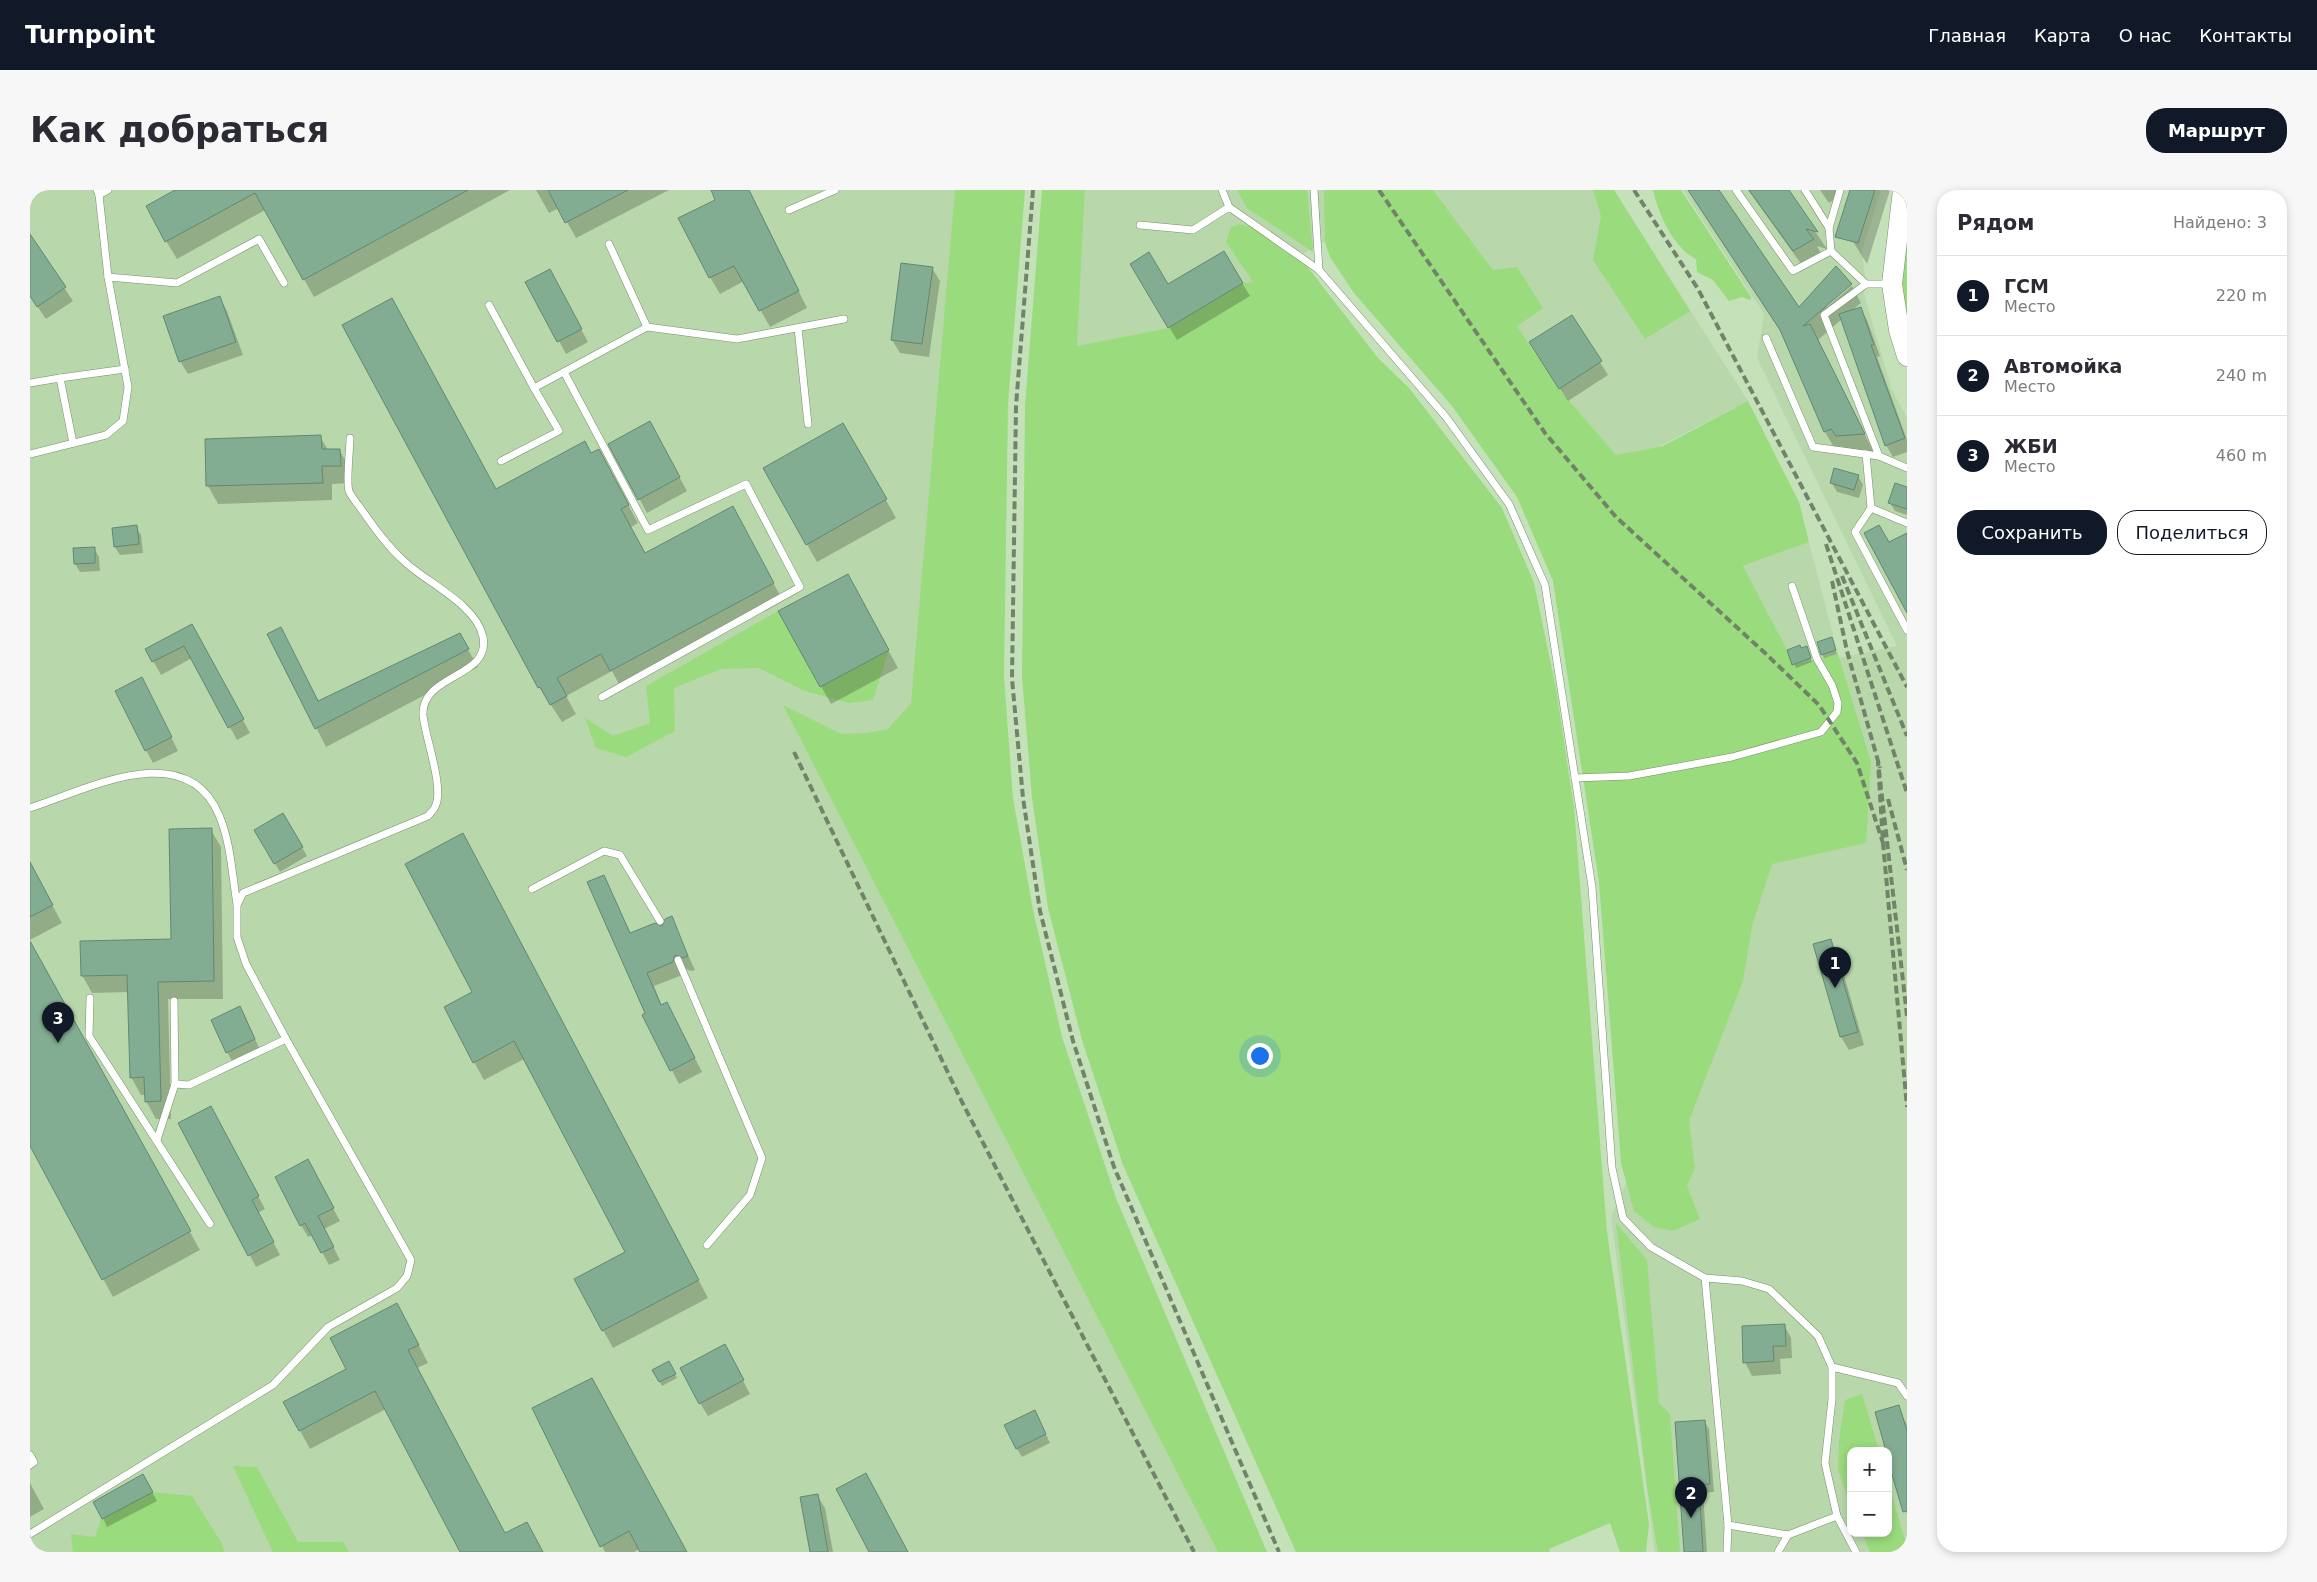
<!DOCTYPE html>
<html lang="ru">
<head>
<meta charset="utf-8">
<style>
	:root { --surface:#fff; --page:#f7f7f7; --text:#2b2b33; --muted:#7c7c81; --line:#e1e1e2; --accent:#111827 }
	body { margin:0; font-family:"DejaVu Sans",sans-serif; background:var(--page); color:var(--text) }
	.controls { position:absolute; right:15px; bottom:15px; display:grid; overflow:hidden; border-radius:10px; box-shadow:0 2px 8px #0003 }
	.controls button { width:45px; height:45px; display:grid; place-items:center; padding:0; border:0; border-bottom:1px solid var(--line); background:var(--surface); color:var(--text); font:25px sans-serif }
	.you { position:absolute; left:1229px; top:865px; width:18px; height:18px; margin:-12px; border:4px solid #fff; border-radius:50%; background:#1a73e8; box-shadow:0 0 0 8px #1a73e833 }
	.badge { display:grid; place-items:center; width:32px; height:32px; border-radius:50%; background:var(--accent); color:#fff; font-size:16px; font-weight:700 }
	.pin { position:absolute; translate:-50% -41px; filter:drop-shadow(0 1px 2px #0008) }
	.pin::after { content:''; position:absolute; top:26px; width:18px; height:15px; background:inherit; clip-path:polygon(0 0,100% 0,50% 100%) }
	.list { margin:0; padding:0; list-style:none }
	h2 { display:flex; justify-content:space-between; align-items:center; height:65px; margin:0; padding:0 20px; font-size:21px }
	h2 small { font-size:16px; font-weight:400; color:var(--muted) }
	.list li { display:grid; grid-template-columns:32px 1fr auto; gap:15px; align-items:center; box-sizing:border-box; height:80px; padding:0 20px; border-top:1px solid var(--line) }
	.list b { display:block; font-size:19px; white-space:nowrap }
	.list p { margin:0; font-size:16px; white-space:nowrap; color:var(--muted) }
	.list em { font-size:16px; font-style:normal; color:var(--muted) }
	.actions { display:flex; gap:10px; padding:15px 20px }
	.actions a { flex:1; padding:11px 0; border:1px solid var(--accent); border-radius:20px; text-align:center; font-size:18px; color:var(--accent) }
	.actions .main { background:var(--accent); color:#fff }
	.map { position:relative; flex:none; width:1877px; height:1362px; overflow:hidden; border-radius:20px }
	header { display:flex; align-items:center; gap:30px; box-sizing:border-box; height:70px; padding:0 25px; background:var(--accent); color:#fff }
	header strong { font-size:24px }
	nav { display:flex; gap:28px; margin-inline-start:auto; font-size:18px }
	.intro { display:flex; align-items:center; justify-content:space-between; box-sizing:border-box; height:120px; padding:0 30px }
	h1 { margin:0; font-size:35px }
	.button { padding:12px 22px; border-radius:20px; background:var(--accent); color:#fff; font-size:18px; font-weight:700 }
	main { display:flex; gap:30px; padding:0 30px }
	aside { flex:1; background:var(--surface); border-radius:20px; box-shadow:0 2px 8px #0003 }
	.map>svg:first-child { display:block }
	.built { fill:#b8d8ab; fill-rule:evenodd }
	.green { fill:#9adb7d }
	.shadow { fill:#0003 }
	.building { fill:#83ad92; stroke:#60896f }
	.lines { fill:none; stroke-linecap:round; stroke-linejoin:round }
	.lane-casing { stroke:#758f6b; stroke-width:8 }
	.secondary-casing { stroke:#758f6b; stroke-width:21 }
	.lane { stroke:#fff; stroke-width:7 }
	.secondary { stroke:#fff; stroke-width:20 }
	.rail { stroke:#718469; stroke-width:4; stroke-dasharray:8 4; stroke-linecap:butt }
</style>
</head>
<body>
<header>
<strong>Turnpoint</strong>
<nav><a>Главная</a><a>Карта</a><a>О нас</a><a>Контакты</a></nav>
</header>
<div class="intro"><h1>Как добраться</h1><a class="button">Маршрут</a></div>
<main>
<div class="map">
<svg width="1877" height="1362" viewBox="0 0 1877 1362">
	<rect width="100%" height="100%" fill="#c5e1ba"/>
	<g class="built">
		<path d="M0 0H950L889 532 1191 1362H0Z"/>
		<path d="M1055 0H1386L1223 92 1213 93 1138 138 1047 156Z"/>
		<path d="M1403 0H1584L1718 211 1628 257 1586 265 1529 199 1487 136 1463 80Z"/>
		<path d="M1653 0H1851L1832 60 1836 94 1834 104 1862 200 1877 228V1362H1625L1581 1027 1740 664 1762 479 1713 376 1779 352 1809 468 1867 456 1727 168 1734 124ZM1821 1261H1858V1343H1821Z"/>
	</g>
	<g class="green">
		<path d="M925 0H995L978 214 974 487 983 608 1003 720 1032 847 1086 1008 1237 1362H1188L753 515 811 544 837 543 858 539 881 513Z"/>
		<path d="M1012 0H1055L1047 156 1138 138 1213 93 1223 92 1196 52 1201 37 1209 34 1221 37 1277 76 1348 168 1379 198 1472 318 1504 393 1526 498 1544 617 1577 1042 1619 1334 1616 1362H1590L1580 1333 1519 1359 1520 1362H1266L1093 975 1052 850 1018 718 1002 608 992 487 995 216Z"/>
		<path d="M1207 0H1277L1283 62 1217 18Z"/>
		<path d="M1294 0H1403L1463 80 1487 77 1513 118 1487 136 1529 199 1586 265 1633 256 1718 211 1769 312 1779 352 1713 376 1757 460 1762 475 1808 464 1841 572 1836 653 1742 674 1722 736 1713 791 1659 931 1665 978 1657 996 1670 1029 1643 1041 1624 1037 1604 1021 1591 973 1569 692 1523 391 1487 307 1422 216 1324 103 1300 67 1295 52Z"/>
		<path d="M1563 0H1584L1660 121 1615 149 1563 70 1571 26Z"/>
		<path d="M1623 0H1651L1721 107 1720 110 1712 107 1699 111 1683 90 1667 82 1666 69C1642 56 1629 25 1623 0Z"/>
		<path d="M1877 34V130C1868 104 1867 59 1877 34Z"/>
		<path d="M748 421 790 497 859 460 843 510 819 513 775 501 729 478 691 479 644 498 645 541 596 567 566 558 555 528 583 546 620 533 616 496Z"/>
		<path d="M1586 1033 1617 1070 1629 1213 1640 1224 1650 1362H1628L1617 1296Z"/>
		<path d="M1832 1204 1849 1261H1821V1317L1808 1279 1809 1251 1815 1210Z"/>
		<path d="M203 1276 227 1277 268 1352H313L319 1362H243Z"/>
		<path d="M1858 1293 1877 1356V1362H1840L1832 1343H1858Z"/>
		<path d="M123 1302 162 1306 191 1352 195 1362H43L41 1344 65 1347 71 1329Z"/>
	</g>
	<g class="shadow">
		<path d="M147 0H480L284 107 235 20 147 69 136 51Z"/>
		<path d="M506 0H639L546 48 529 18 519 23Z"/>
		<path d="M683 0H719L777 118 740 137 714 91 690 104 680 87 687 10Z"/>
		<path d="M1658 0H1687L1769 119 1799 112 1796 118 1822 96 1831 113 1820 122 1831 119 1837 130 1850 166 1847 167 1877 250V262L1863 267 1856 255 1812 129 1788 150 1843 261 1817 263 1812 256 1805 259 1795 242 1754 146Z"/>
		<path d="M1718 0H1757L1797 59 1787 56 1793 67 1774 78Z"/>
		<path d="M1790 0H1809L1811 5 1799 13Z"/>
		<path d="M1821 0H1860L1837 74 1822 50Z"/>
		<path d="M0 46 43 111 16 129 0 106Z"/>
		<path d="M1193 62 1220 106 1147 150 1101 74 1137 95Z"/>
		<path d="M902 78 910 91 899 167 870 163 862 150Z"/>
		<path d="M527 94 558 152 536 164 529 151Z"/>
		<path d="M190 108 197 121 213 165 158 184 150 171Z"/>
		<path d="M1541 126 1578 185 1538 211 1508 165Z"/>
		<path d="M813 234 866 328 787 372 734 279Z"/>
		<path d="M627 246 657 301 617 323 580 254Z"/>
		<path d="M290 247 299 261 309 260 320 278V293L302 294V310L188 314 178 296Z"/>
		<path d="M561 264 578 278 608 333 601 337 615 364 712 335 753 411 591 498 582 481 536 506 546 524 532 532 509 497 466 300Z"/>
		<path d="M1828 286 1833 295 1829 308 1807 302 1802 293Z"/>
		<path d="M1877 298V325L1865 321 1860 313Z"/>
		<path d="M106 337 111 345 113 363 90 365 85 357Z"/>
		<path d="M64 358 69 367 70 381 50 382 45 374Z"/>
		<path d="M827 403 868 478 801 514 791 496Z"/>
		<path d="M251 438 289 512 429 444 448 477 296 557 239 444Z"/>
		<path d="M169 449 220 543 207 550 162 468 131 485 117 460Z"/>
		<path d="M1803 453 1807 464 1794 468 1792 464Z"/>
		<path d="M1759 461H1778L1782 472 1766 478Z"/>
		<path d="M119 502 148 561 123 573 116 560Z"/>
		<path d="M253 625 277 666 250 682 226 641Z"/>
		<path d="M181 640 191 657 193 809H138L141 929H126L116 911V905H111L101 887 99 802 62 803 52 785 142 750Z"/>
		<path d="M442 663 678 1108 583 1158 573 1140 597 1062 494 869 454 890 444 872Z"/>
		<path d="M0 682 13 698 32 733 0 750Z"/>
		<path d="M573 687 601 744 633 737 641 728 665 780 661 781 654 778 650 781V786L624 796 632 816 644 827 672 882 649 894 614 825 616 824Z"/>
		<path d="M1800 751 1808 764 1834 855 1819 860 1811 847 1784 755Z"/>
		<path d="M0 753 170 1060 83 1107 0 953Z"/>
		<path d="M215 826 229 858 202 871 197 862Z"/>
		<path d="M187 930 235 1019 228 1023 250 1065 226 1077 150 933Z"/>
		<path d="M284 983 310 1031 294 1039 310 1070 299 1075 283 1045 278 1047 271 1035Z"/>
		<path d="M377 1132 398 1173 387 1178 475 1344 512 1362H431L356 1219 280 1259 255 1213 318 1180Z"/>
		<path d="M1754 1135 1761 1148 1762 1168 1750 1169 1751 1184 1722 1186 1715 1172Z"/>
		<path d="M702 1169 720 1204 678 1226 670 1213Z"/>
		<path d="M638 1172 647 1188 632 1196 624 1180Z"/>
		<path d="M1868 1216 1877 1235V1325L1858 1265Z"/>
		<path d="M504 1219 656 1362H612L610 1359 604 1362H575Z"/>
		<path d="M1009 1230 1020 1253 992 1267 987 1259Z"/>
		<path d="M1674 1231 1679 1239 1684 1302 1673 1303 1677 1362H1655Z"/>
		<path d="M113 1285 127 1311 77 1337 73 1328Z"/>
		<path d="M0 1293 14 1319 0 1327Z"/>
		<path d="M787 1305 795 1318 803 1362H781Z"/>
	</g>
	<g class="building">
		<path d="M145 0H438L273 90 225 3 135 52 116 16Z"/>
		<path d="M518 0H598L535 33Z"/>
		<path d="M681 0H719L769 101 729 121 704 76 679 88 648 28 685 10Z"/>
		<path d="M1658 0H1689L1769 117 1806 76 1822 94 1773 136 1780 134 1835 244 1806 246 1801 239 1794 242 1750 140Z"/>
		<path d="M1719 0H1759L1788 42 1776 39 1784 49 1763 61Z"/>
		<path d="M1820 0H1845L1828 53 1805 47Z"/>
		<path d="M0 44 36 97 7 117 0 106Z"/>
		<path d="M1194 61 1213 93 1138 138 1100 74 1119 62 1138 94Z"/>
		<path d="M871 73 903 77 892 154 861 150Z"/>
		<path d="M520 79 552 139 527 152 495 92Z"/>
		<path d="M190 106 206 152 149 172 133 126Z"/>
		<path d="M362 108 466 299 555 251 561 263 569 259 599 315 591 319 615 363 703 316 744 393 580 481 571 464 527 488 537 506 520 515 510 497 508 498 312 135Z"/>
		<path d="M1831 117 1844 155H1841L1875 248 1855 256 1809 124Z"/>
		<path d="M1542 125 1572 171 1529 199 1499 152Z"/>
		<path d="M620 231 650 287 608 310 578 254Z"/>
		<path d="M813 233 857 309 776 355 733 278Z"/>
		<path d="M291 245 292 259H310L311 276H292L293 293 176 296 175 249Z"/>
		<path d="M1804 278 1829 285 1824 300 1800 293Z"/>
		<path d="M1865 293 1877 297V319L1858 313Z"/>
		<path d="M107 335 109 354 84 357 82 338Z"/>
		<path d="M1849 335 1859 352 1877 343V423L1834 343Z"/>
		<path d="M65 357V373L44 374 43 358Z"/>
		<path d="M818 384 859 460 790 497 748 421Z"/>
		<path d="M162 434 214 529 198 538 154 456 122 472 115 459Z"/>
		<path d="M251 437 288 511 430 443 439 459 285 539 237 444Z"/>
		<path d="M1802 447 1806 460 1791 465 1787 452Z"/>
		<path d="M1770 455 1771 458 1777 456 1781 468 1762 475 1757 460Z"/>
		<path d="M112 487 142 547 115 561 85 501Z"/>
		<path d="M253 623 273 657 244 674 224 640Z"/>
		<path d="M182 638 184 791 128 792 131 911 115 912 114 887 100 888 97 785 51 786 50 751 141 749 139 639Z"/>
		<path d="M433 643 669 1090 572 1141 544 1089 595 1062 484 851 443 873 414 817 442 802 375 674Z"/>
		<path d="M0 672 23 715 0 727Z"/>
		<path d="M574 685 600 743 625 733 632 736 635 729 642 726 658 766 653 768 646 765 644 767 643 772 617 783 631 815 637 812 665 868 640 881 612 825 615 823 557 692Z"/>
		<path d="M1801 749 1828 842 1810 847 1783 754Z"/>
		<path d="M0 751 161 1041 72 1090 0 956Z"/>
		<path d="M210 816 225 849 196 863 181 830Z"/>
		<path d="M181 916 229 1006 222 1010 244 1052 218 1066 148 933Z"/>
		<path d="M278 969 304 1018 288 1026 304 1057 291 1063 275 1033 270 1036 245 987Z"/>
		<path d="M367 1113 389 1155 378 1160 475 1343 497 1332 513 1362H430L345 1201 269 1241 253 1212 316 1179 300 1148Z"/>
		<path d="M1755 1134 1756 1156H1743L1744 1171 1713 1173 1712 1136Z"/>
		<path d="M695 1154 714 1190 669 1214 650 1178Z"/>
		<path d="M639 1171 646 1184 629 1192 622 1180Z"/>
		<path d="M562 1188 657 1362H610L599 1341 570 1357 502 1218Z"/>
		<path d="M1869 1215 1877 1241V1321L1873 1322 1858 1271V1261H1856L1845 1222Z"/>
		<path d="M1005 1220 1016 1244 986 1259 974 1235Z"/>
		<path d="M1675 1230 1680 1294 1669 1295 1673 1362H1654L1645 1232Z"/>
		<path d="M836 1283 878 1362H839L806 1299Z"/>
		<path d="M113 1284 123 1302 72 1329 63 1312Z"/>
		<path d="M788 1304 798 1362H780L770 1307Z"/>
	</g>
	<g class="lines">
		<defs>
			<g id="lane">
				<path d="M1192 0 1199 17"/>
				<path d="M1284 0 1289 80"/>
				<path d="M1706 0 1763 81 1801 61"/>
				<path d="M1775 0 1799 38"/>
				<path d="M1810 0 1799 38 1801 61 1836 94H1859"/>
				<path d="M69 5 78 0"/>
				<path d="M759 20 805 0"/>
				<path d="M1110 35 1163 40 1199 17 1289 80 1416 227 1479 314 1515 395 1562 697 1582 978 1593 1028 1621 1057 1675 1088 1712 1091 1739 1099 1788 1146 1802 1177V1209L1795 1273 1807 1326 1826 1362"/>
				<path d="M579 54 617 137"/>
				<path d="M78 87 147 93 229 49 254 93"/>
				<path d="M459 115 504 198"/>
				<path d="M768 138 778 234"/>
				<path d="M1736 148 1783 257 1849 266 1794 125 1836 94"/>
				<path d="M534 182 618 340 716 294 770 397 572 507"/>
				<path d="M30 188 95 179"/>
				<path d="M0 193 30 188 43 253"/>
				<path d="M0 264 76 245 93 231 98 197 78 87 69 5 67 0"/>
				<path d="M1836 264 1841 318"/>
				<path d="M1849 266 1877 278"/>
				<path d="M471 271 529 241 504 198 617 137 707 149 814 129"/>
				<path d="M1877 440 1825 342 1841 318 1877 333"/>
				<path d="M1545 588 1599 586 1702 567 1791 542 1807 522 1808 513 1802 495 1787 469 1762 396"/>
				<path d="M0 618C56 600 156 546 189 625 201 653 202 685 207 714"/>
				<path d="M502 699 574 661 590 665 630 731"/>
				<path d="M648 770 732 968 720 1005 677 1055"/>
				<path d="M60 808 59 846 180 1034"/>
				<path d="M144 811 145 894 159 895 256 849"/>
				<path d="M127 950 145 894"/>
				<path d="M1675 1088 1698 1335 1758 1345 1807 1326"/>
				<path d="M1802 1177 1868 1193 1877 1206"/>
				<path d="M0 1265 4 1272 0 1275"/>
				<path d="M0 1344 243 1195 298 1137 367 1098 377 1086 381 1070 256 849 216 774 207 747V715L213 703 398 626C400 623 404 620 405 617 415 599 395 547 393 525 391 484 461 488 453 447 447 415 396 392 375 372 357 356 343 336 329 316 326 312 321 306 319 301 316 292 320 258 320 248"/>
				<path d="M1697 1362 1698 1335"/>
				<path d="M1748 1362 1758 1345"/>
			</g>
			<path id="secondary" d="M1873 0 1862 94 1869 140 1877 166"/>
		</defs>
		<use href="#lane" class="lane-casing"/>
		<use href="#secondary" class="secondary-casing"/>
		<use href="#lane" class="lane"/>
		<use href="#secondary" class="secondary"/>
		<g class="rail">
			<path d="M1003 0 986 216 982 489 993 608 1010 721 1043 851 1084 977 1249 1362"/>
			<path d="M1349 0 1515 243 1586 327 1735 463 1789 515 1827 573 1853 653"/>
			<path d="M1604 0 1668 99 1877 497"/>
			<path d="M1796 354 1877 603"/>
			<path d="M1812 386 1877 546"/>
			<path d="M1802 391 1817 461 1850 578"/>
			<path d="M764 562 932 912 1164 1362"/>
			<path d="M1858 609 1877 680"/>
			<path d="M1877 826 1848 572 1853 653 1877 917"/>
		</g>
	</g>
</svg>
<div class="controls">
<button>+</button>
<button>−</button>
</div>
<div class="you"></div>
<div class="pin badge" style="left:1805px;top:798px">1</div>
<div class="pin badge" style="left:1661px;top:1328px">2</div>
<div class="pin badge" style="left:28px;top:853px">3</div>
</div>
<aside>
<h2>Рядом<small>Найдено: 3</small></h2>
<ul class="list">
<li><span class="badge">1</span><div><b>ГСМ</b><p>Место</p></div><em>220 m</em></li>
<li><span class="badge">2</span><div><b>Автомойка</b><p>Место</p></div><em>240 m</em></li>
<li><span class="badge">3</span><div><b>ЖБИ</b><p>Место</p></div><em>460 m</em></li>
</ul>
<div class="actions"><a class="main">Сохранить</a><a>Поделиться</a></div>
</aside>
</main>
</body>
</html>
